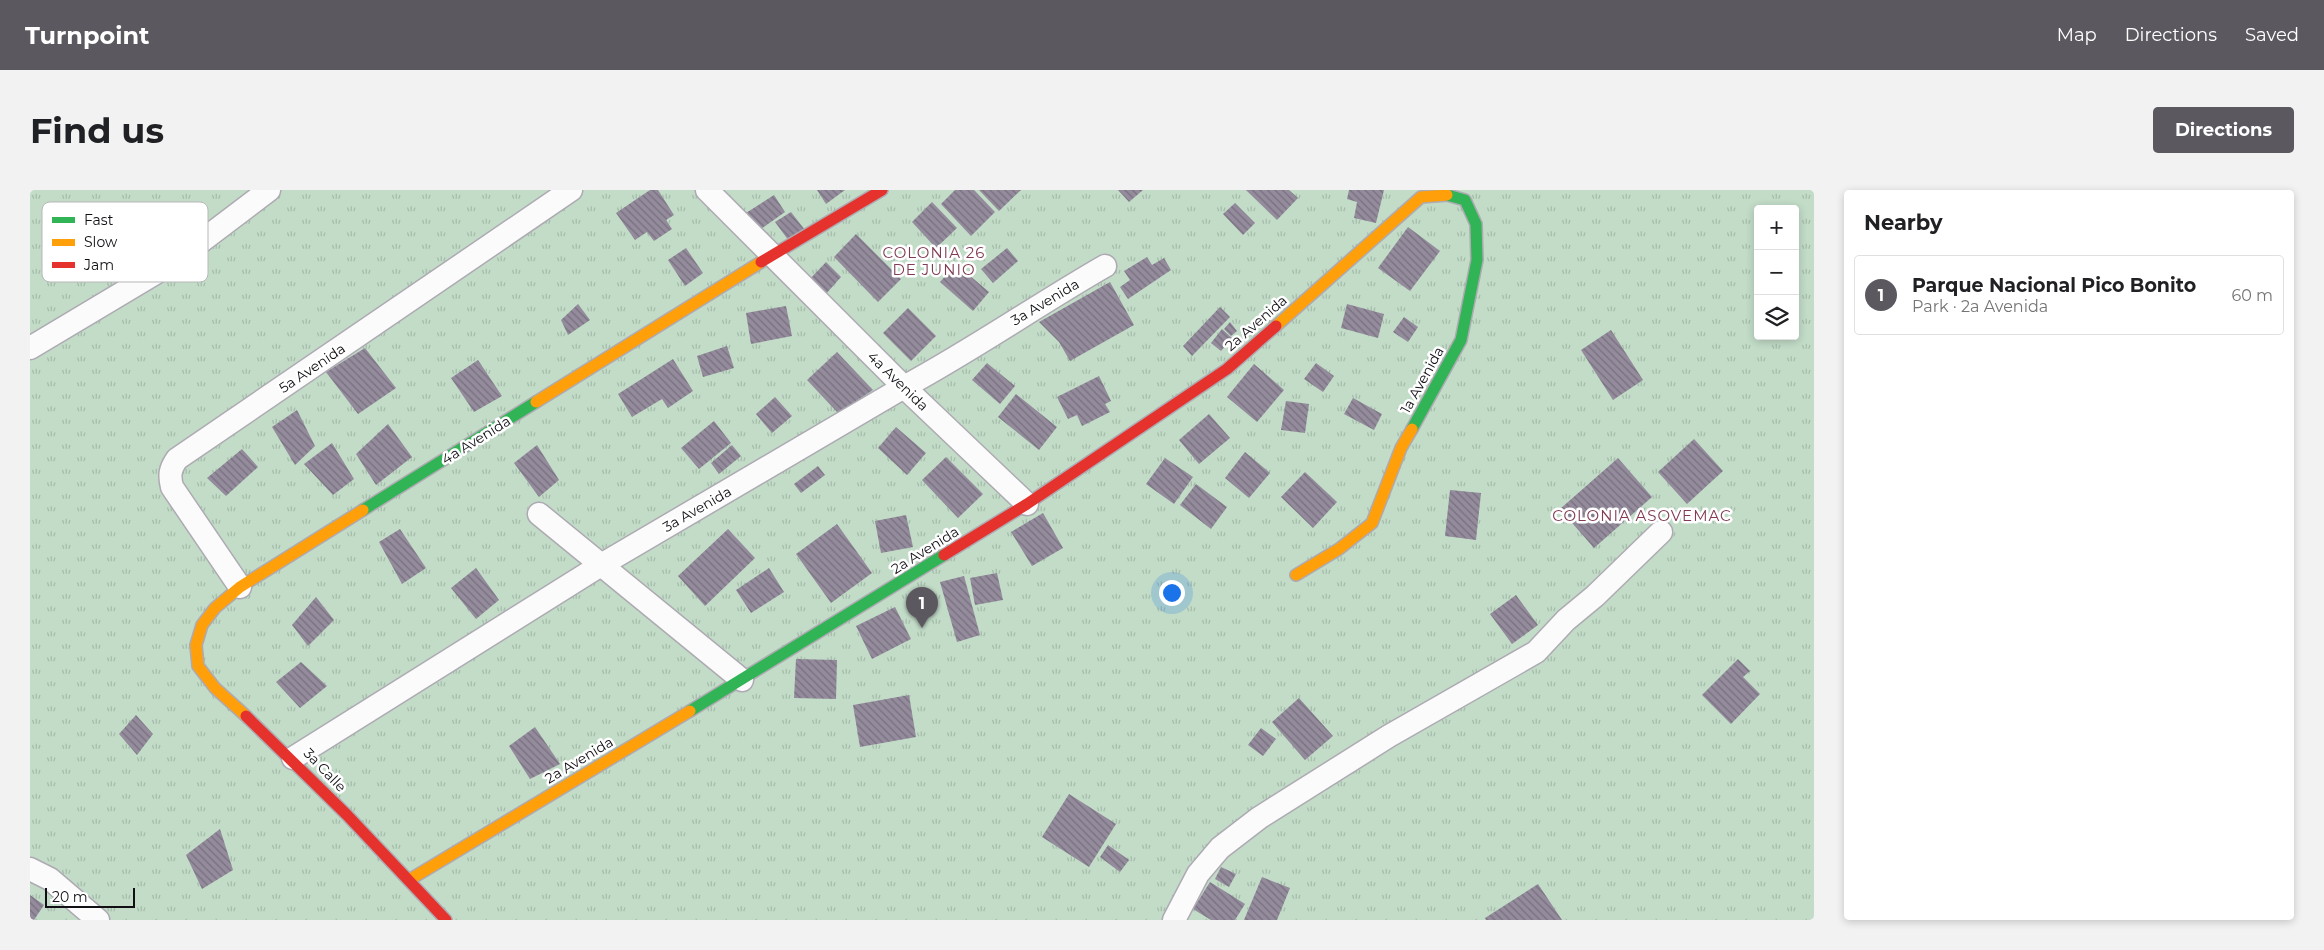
<!DOCTYPE html>
<html lang="en">
<head>
<meta charset="utf-8">
<style>
	:root { --surface:#fff; --page:#f2f2f2; --text:#202124; --muted:#757577; --line:#e0e0e0; --accent:#5c5860 }
	body { margin:0; font-family:Montserrat,sans-serif; background:var(--page); color:var(--text) }
	.controls { position:absolute; right:15px; top:15px; display:grid; overflow:hidden; border-radius:5px; box-shadow:0 2px 8px #0003 }
	.controls button { width:45px; height:45px; display:grid; place-items:center; padding:0; border:0; border-bottom:1px solid var(--line); background:var(--surface); color:var(--text); font:25px sans-serif }
	.scale { position:absolute; left:15px; bottom:12px; width:90px; box-sizing:border-box; padding-left:5px; border:2px solid #110e14; border-top:0; font-size:14px; line-height:18px; white-space:nowrap; color:#110e14; -webkit-text-stroke:4px #fff; paint-order:stroke }
	.you { position:absolute; left:1141px; top:402px; width:18px; height:18px; margin:-12px; border:4px solid #fff; border-radius:50%; background:#1a73e8; box-shadow:0 0 0 8px #1a73e833 }
	.badge { display:grid; place-items:center; width:32px; height:32px; border-radius:50%; background:var(--accent); color:#fff; font-size:16px; font-weight:700 }
	.pin { position:absolute; translate:-50% -41px; filter:drop-shadow(0 1px 2px #0008) }
	.pin::after { content:''; position:absolute; top:26px; width:18px; height:15px; background:inherit; clip-path:polygon(0 0,100% 0,50% 100%) }
	.list { margin:0; padding:0; list-style:none }
	h2 { display:flex; justify-content:space-between; align-items:center; height:65px; margin:0; padding:0 20px; font-size:21px }
	h2 small { font-size:16px; font-weight:400; color:var(--muted) }
	.list li { display:grid; grid-template-columns:32px 1fr auto; gap:15px; align-items:center; box-sizing:border-box; height:80px; margin:0 10px 10px; padding:0 10px; border:1px solid var(--line); border-radius:5px }
	.list b { display:block; font-size:19px; white-space:nowrap }
	.list p { margin:0; font-size:16px; white-space:nowrap; color:var(--muted) }
	.list em { font-size:16px; font-style:normal; color:var(--muted) }
	.icon { flex:none; width:28px; height:28px; fill:none; stroke:currentColor; stroke-width:2; stroke-linecap:round; stroke-linejoin:round }
	.map { position:relative; flex:none; width:1784px; height:730px; overflow:hidden; border-radius:5px }
	header { display:flex; align-items:center; gap:30px; box-sizing:border-box; height:70px; padding:0 25px; background:var(--accent); color:#fff }
	header strong { font-size:24px }
	nav { display:flex; gap:28px; margin-inline-start:auto; font-size:18px }
	.intro { display:flex; align-items:center; justify-content:space-between; box-sizing:border-box; height:120px; padding:0 30px }
	h1 { margin:0; font-size:35px }
	.button { padding:12px 22px; border-radius:5px; background:var(--accent); color:#fff; font-size:18px; font-weight:700 }
	main { display:flex; gap:30px; padding:0 30px }
	aside { flex:1; background:var(--surface); border-radius:5px; box-shadow:0 2px 8px #0003 }
	.map>svg:first-child { display:block }
	.grass { fill:url(#grass-tufts); fill-rule:evenodd }
	.building { fill:url(#building-back-hatch) }
	.lines { fill:none; stroke-linecap:round; stroke-linejoin:round }
	.street-casing { stroke:#aeaab2; stroke-width:25 }
	.fast-casing { stroke:#aeaab2; stroke-width:14 }
	.slow-casing { stroke:#aeaab2; stroke-width:14 }
	.jam-casing { stroke:#aeaab2; stroke-width:14 }
	.street { stroke:#fbfbfc; stroke-width:22 }
	.fast { stroke:#30b455; stroke-width:11 }
	.slow { stroke:#ff9f0a; stroke-width:11 }
	.jam { stroke:#e5322d; stroke-width:11 }
	.labels { text-anchor:middle; stroke-width:5; stroke-linejoin:round; paint-order:stroke }
	.street-label { font-size:14px; fill:#110e14; stroke:#fff }
	.neighbourhood-label { font-size:15px; letter-spacing:1px; fill:#813b53; stroke:#fff }
	.key { fill:#fff; stroke:#b8b7b8; stroke-width:1 }
	.key-label { font-size:14px; fill:#110e14 }
</style>
</head>
<body>
<header>
<strong>Turnpoint</strong>
<nav><a>Map</a><a>Directions</a><a>Saved</a></nav>
</header>
<div class="intro"><h1>Find us</h1><a class="button">Directions</a></div>
<main>
<div class="map">
<svg width="1784" height="730" viewBox="0 0 1784 730">
	<defs>
		<pattern id="grass-tufts" width="24" height="20" patternUnits="userSpaceOnUse" patternTransform="scale(1.25)"><rect width="24" height="20" fill="#c2dcc8"/><path d="M3 7l-1-3M5 7V3M7 7l1-3M15 17l-1-3M17 17v-4M19 17l1-3" fill="none" stroke="#a6bcab"/></pattern>
		<pattern id="building-back-hatch" width="6" height="6" patternUnits="userSpaceOnUse" patternTransform="scale(1.25)"><rect width="6" height="6" fill="#948b9c"/><path d="M-1 5l2 2M0 0l6 6M5-1l2 2" fill="none" stroke="#77707e"/></pattern>
	</defs>
	<rect width="100%" height="100%" fill="#e7e2ec"/>
	<path class="grass" d="M0 0H1784V730H0ZM1728 19H1765V146H1728Z"/>
	<g class="building">
		<path d="M620 0H628L644 25 636 30 642 39 624 51 617 42 605 50 586 23Z"/>
		<path d="M787 0H815L796 14Z"/>
		<path d="M925 0H944L965 22 941 46 911 14Z"/>
		<path d="M949 0H991L969 21Z"/>
		<path d="M1088 0H1113L1099 12Z"/>
		<path d="M1216 0H1259L1268 8 1247 30Z"/>
		<path d="M1319 0H1354L1346 33 1324 28 1327 12 1317 9Z"/>
		<path d="M744 5 755 22 728 41 716 23Z"/>
		<path d="M902 12 927 38 906 58 882 32Z"/>
		<path d="M1205 13 1225 33 1213 45 1193 24Z"/>
		<path d="M761 22 775 40 759 51 745 32Z"/>
		<path d="M1378 37 1410 61 1380 101 1348 78Z"/>
		<path d="M826 44 871 89 848 112 804 67Z"/>
		<path d="M656 58 673 83 655 96 638 70Z"/>
		<path d="M977 58 988 71 963 93 951 79Z"/>
		<path d="M1117 67 1122 75 1134 68 1141 80 1098 109 1090 97 1100 90 1094 81Z"/>
		<path d="M796 72 811 87 795 105 779 90Z"/>
		<path d="M926 74 959 102 943 121 910 92Z"/>
		<path d="M1080 92 1104 135 1040 171 1029 152 1009 132Z"/>
		<path d="M548 114 560 130 538 145 531 130Z"/>
		<path d="M1317 114 1354 124 1348 148 1311 138Z"/>
		<path d="M756 116 762 146 721 154 716 123Z"/>
		<path d="M1190 117 1200 127 1162 166 1153 156Z"/>
		<path d="M878 118 906 146 881 171 853 143Z"/>
		<path d="M1374 127 1388 137 1378 152 1363 142Z"/>
		<path d="M1200 132 1207 141 1201 146 1194 139Z"/>
		<path d="M1192 139 1202 148 1191 161 1181 153Z"/>
		<path d="M1581 140 1613 190 1583 210 1551 160Z"/>
		<path d="M697 156 704 178 673 187 667 166Z"/>
		<path d="M335 158 366 198 328 224 296 182Z"/>
		<path d="M807 162 843 200 808 223 777 190Z"/>
		<path d="M643 169 663 201 638 218 632 209 602 227 588 204Z"/>
		<path d="M448 170 472 206 444 222 421 188Z"/>
		<path d="M957 173 985 196 970 214 942 190Z"/>
		<path d="M1286 173 1304 186 1293 202 1274 189Z"/>
		<path d="M1224 174 1254 200 1227 232 1197 207Z"/>
		<path d="M1069 186 1081 211 1075 214 1080 222 1052 236 1047 225 1038 229 1027 207Z"/>
		<path d="M986 204 1027 237 1009 260 968 227Z"/>
		<path d="M745 207 762 226 742 243 726 224Z"/>
		<path d="M1323 208 1352 224 1344 240 1314 224Z"/>
		<path d="M1256 211 1279 214 1275 243 1251 240Z"/>
		<path d="M267 220 285 256 265 275 242 237Z"/>
		<path d="M1179 224 1200 248 1169 274 1149 250Z"/>
		<path d="M684 231 701 253 669 279 651 258Z"/>
		<path d="M358 234 382 267 346 295 326 264Z"/>
		<path d="M866 237 896 263 877 285 848 258Z"/>
		<path d="M1664 249 1693 281 1657 314 1628 282Z"/>
		<path d="M302 253 324 289 303 305 274 274Z"/>
		<path d="M507 255 529 290 509 307 484 273Z"/>
		<path d="M702 255 711 266 689 284 681 273Z"/>
		<path d="M212 259 228 277 196 306 177 288Z"/>
		<path d="M1215 262 1240 283 1219 308 1195 288Z"/>
		<path d="M916 267 953 304 928 328 892 290Z"/>
		<path d="M1135 268 1163 287 1144 314 1116 294Z"/>
		<path d="M1588 268 1622 307 1564 358 1530 319Z"/>
		<path d="M788 276 795 285 771 303 764 294Z"/>
		<path d="M1275 282 1307 312 1283 338 1251 307Z"/>
		<path d="M1166 294 1197 317 1181 339 1150 315Z"/>
		<path d="M1420 300 1451 303 1446 350 1415 346Z"/>
		<path d="M1013 323 1033 358 1002 376 981 342Z"/>
		<path d="M876 325 883 357 851 363 845 331Z"/>
		<path d="M807 334 842 383 801 413 766 364Z"/>
		<path d="M370 339 396 378 372 394 349 352Z"/>
		<path d="M698 339 725 368 675 416 648 386Z"/>
		<path d="M446 378 469 410 446 429 421 398Z"/>
		<path d="M739 378 754 402 721 423 706 400Z"/>
		<path d="M967 383 973 410 945 415 940 388Z"/>
		<path d="M934 386 950 445 927 452 910 392Z"/>
		<path d="M1486 405 1508 435 1482 454 1460 424Z"/>
		<path d="M286 407 304 430 278 456 262 435Z"/>
		<path d="M865 417 881 449 842 469 826 436Z"/>
		<path d="M766 469 807 470 806 509 764 508Z"/>
		<path d="M1708 469 1720 481 1713 487 1730 504 1701 534 1672 505Z"/>
		<path d="M271 472 297 496 270 518 246 492Z"/>
		<path d="M879 505 886 547 830 557 823 515Z"/>
		<path d="M1269 508 1303 546 1275 570 1242 532Z"/>
		<path d="M106 525 123 544 107 565 89 544Z"/>
		<path d="M505 537 530 574 500 589 479 556Z"/>
		<path d="M1231 538 1246 549 1233 566 1218 555Z"/>
		<path d="M1039 604 1086 634 1059 677 1012 647Z"/>
		<path d="M190 639 203 680 172 699 156 665Z"/>
		<path d="M1078 655 1099 670 1090 682 1070 667Z"/>
		<path d="M1191 677 1206 684 1199 697 1185 689Z"/>
		<path d="M1232 687 1260 698 1247 730H1214Z"/>
		<path d="M1180 692 1215 714 1205 730H1181L1163 719Z"/>
		<path d="M1508 694 1532 730H1456L1455 728Z"/>
		<path d="M0 705 14 715 4 730H0Z"/>
	</g>
	<g class="lines">
		<defs>
			<g id="street">
				<path d="M677 0 874 197 997 314"/>
				<path d="M0 158 144 72 239 0"/>
				<path d="M509 324 712 490"/>
				<path d="M210 397 142 297C139 285 140 279 147 269L541 0"/>
				<path d="M263 568 571 375 874 197C943 160 1007 115 1075 76"/>
				<path d="M0 679 20 689 68 730"/>
				<path d="M1144 730 1168 684 1190 658 1229 628 1359 546 1506 462 1536 430 1565 406 1631 342"/>
			</g>
			<g id="fast">
				<path d="M1382 239 1431 150 1447 70 1446 34 1435 10 1417 5"/>
				<path d="M333 320 506 212"/>
				<path d="M660 521 914 365"/>
			</g>
			<g id="slow">
				<path d="M1246 136 1391 7 1417 5"/>
				<path d="M506 212 731 72"/>
				<path d="M1266 385 1309 359 1342 333 1371 258 1382 239"/>
				<path d="M216 526 185 498 168 476 166 455 172 435 185 418 210 397 333 320"/>
				<path d="M379 690 660 521"/>
			</g>
			<g id="jam">
				<path d="M731 72 852 0"/>
				<path d="M914 365 997 314 1197 179 1246 136"/>
				<path d="M216 526 317 625 416 730"/>
			</g>
		</defs>
		<use href="#street" class="street-casing"/>
		<use href="#fast" class="fast-casing"/>
		<use href="#slow" class="slow-casing"/>
		<use href="#jam" class="jam-casing"/>
		<use href="#street" class="street"/>
		<use href="#fast" class="fast"/>
		<use href="#slow" class="slow"/>
		<use href="#jam" class="jam"/>
	</g>
	<g class="labels">
		<g class="street-label">
			<text transform="translate(1015 112) rotate(-31)" y="5">3a Avenida</text>
			<text transform="translate(1226 133) rotate(-41)" y="5">2a Avenida</text>
			<text transform="translate(282 178) rotate(-34)" y="5">5a Avenida</text>
			<text transform="translate(1392 190) rotate(-61)" y="5">1a Avenida</text>
			<text transform="translate(868 191) rotate(44)" y="5">4a Avenida</text>
			<text transform="translate(446 250) rotate(-32)" y="5">4a Avenida</text>
			<text transform="translate(667 319) rotate(-30)" y="5">3a Avenida</text>
			<text transform="translate(895 360) rotate(-32)" y="5">2a Avenida</text>
			<text transform="translate(549 570) rotate(-31)" y="5">2a Avenida</text>
			<text transform="translate(295 580) rotate(46)" y="5">3a Calle</text>
		</g>
		<g class="neighbourhood-label">
			<text x="904" y="68">COLONIA 26<tspan x="904" dy="17">DE JUNIO</tspan></text>
			<text x="1612" y="331">COLONIA ASOVEMAC</text>
		</g>
	</g>
	<rect x="12" y="12" width="166" height="80" rx="8" class="key"/>
	<rect x="22" y="27" width="23" height="6" fill="#30b455"/>
	<rect x="22" y="49" width="23" height="7" fill="#ff9f0a"/>
	<rect x="22" y="72" width="23" height="6" fill="#e5322d"/>
	<g class="key-label">
		<text x="54" y="35">Fast</text>
		<text x="54" y="57">Slow</text>
		<text x="54" y="80">Jam</text>
	</g>
</svg>
<div class="controls">
<button>+</button>
<button>−</button>
<button><svg class="icon" aria-label="layers" viewBox="0 0 24 24"><path d="M12 4l9 5-9 5-9-5zM3 14l9 5 9-5"/></svg></button>
</div>
<div class="scale">20 m</div>
<div class="you"></div>
<div class="pin badge" style="left:892px;top:438px">1</div>
</div>
<aside>
<h2>Nearby<small></small></h2>
<ul class="list">
<li><span class="badge">1</span><div><b>Parque Nacional Pico Bonito</b><p>Park · 2a Avenida</p></div><em>60 m</em></li>
</ul>
</aside>
</main>
</body>
</html>
